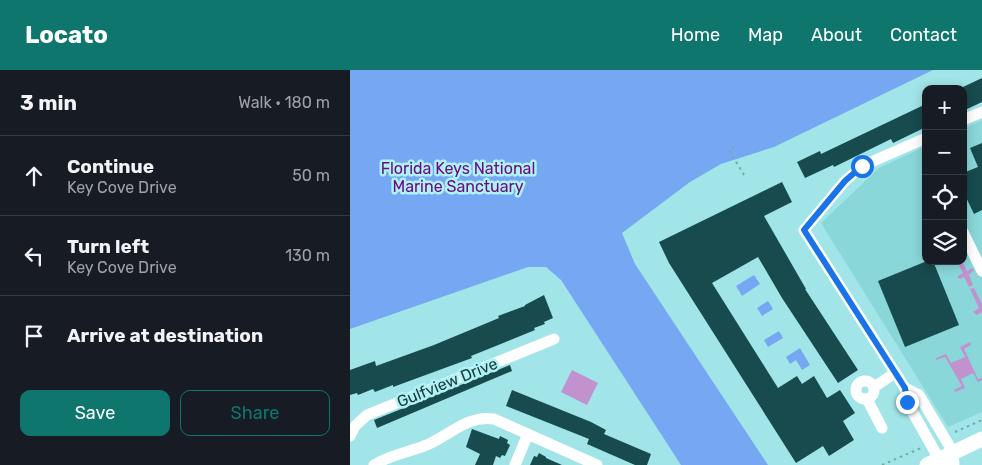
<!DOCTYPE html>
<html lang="en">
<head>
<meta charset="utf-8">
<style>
	:root { --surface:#171b24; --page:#20242c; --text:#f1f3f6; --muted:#9ea1a6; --line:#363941; --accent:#0f766e }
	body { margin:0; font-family:Rubik,sans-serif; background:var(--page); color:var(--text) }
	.controls { position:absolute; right:15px; top:15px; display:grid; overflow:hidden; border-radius:10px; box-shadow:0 2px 12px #0003 }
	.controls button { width:45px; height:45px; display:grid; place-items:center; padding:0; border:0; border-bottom:1px solid var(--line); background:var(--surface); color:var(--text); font:25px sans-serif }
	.stop { position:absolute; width:15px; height:15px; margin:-11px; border:4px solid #1a73e8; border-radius:50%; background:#fff }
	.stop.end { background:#1a73e8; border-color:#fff; box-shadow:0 1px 5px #0008 }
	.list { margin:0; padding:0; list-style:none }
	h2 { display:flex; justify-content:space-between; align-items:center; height:65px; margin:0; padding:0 20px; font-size:21px }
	h2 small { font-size:16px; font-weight:400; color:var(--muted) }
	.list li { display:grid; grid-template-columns:32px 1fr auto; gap:15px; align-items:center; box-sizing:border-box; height:80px; padding:0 20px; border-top:1px solid var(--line) }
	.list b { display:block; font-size:19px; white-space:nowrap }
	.list p { margin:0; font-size:16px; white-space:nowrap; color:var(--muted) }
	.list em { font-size:16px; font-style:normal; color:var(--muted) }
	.actions { display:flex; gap:10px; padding:15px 20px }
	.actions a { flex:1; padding:11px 0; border:1px solid var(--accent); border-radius:10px; text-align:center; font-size:18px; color:var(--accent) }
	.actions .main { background:var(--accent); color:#fff }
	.icon { flex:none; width:28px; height:28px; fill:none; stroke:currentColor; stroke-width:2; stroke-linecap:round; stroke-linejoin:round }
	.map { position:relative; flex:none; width:632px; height:395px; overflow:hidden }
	header { display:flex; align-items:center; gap:30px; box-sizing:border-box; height:70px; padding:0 25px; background:var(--accent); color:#fff }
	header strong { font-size:24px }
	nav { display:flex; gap:28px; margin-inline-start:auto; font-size:18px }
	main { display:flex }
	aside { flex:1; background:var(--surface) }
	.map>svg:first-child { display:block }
	.built { fill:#8ad7da }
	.green { fill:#c292cf }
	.water { fill:#76a7f2 }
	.building { fill:#174b4d }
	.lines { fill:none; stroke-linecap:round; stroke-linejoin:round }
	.path { stroke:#74aaac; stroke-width:2; stroke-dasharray:2.5 4; stroke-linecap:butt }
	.minor { stroke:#fff; stroke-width:11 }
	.major { stroke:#fff; stroke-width:15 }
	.route { stroke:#1a73e8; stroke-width:6 }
	.labels { text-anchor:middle; stroke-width:5; stroke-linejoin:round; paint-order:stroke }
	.park-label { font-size:16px; fill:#6e0a83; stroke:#aef2f5 }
	.street-label { font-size:16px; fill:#1d393a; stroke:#aef2f5 }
</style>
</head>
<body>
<header>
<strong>Locato</strong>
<nav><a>Home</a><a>Map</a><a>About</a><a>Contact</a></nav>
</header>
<main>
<aside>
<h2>3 min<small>Walk · 180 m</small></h2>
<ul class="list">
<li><svg class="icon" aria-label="ahead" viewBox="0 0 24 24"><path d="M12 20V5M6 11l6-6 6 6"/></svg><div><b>Continue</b><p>Key Cove Drive</p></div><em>50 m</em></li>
<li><svg class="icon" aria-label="left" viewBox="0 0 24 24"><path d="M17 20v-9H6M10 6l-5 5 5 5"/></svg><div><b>Turn left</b><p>Key Cove Drive</p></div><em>130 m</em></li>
<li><svg class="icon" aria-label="arrive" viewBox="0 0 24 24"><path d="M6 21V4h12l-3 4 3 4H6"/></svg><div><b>Arrive at destination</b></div></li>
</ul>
<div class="actions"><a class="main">Save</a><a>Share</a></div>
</aside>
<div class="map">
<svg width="632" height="395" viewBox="0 0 632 395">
	<rect width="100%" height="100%" fill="#a1e5e8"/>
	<path class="built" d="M632 50V342L598 357 471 153 529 98 576 76V191H613V59Z"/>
	<g class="green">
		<path d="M607 191H612L617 201 622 198 624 200 619 205 623 215 619 217 614 207 610 209 608 208V206L613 203Z"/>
		<path d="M624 218 632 234V242L627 245 623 242 629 238 620 219Z"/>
		<path d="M620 272 621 275 614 279 628 309 632 308V310L628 312 623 303 611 309 615 318 605 322 604 320 612 316 595 287 586 290V288L596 284 601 293 615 287 610 277Z"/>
		<path d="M222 300 248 313 237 335 211 322Z"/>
	</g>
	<g class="water">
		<path d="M0 0H583L424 77 371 94 340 112 272 163 285 194 418 395H331L211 210 196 197H178L0 259Z"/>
		<path d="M404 205 410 214 392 226 386 216Z"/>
		<path d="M418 231 423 239 412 246 407 238Z"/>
		<path d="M429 261 433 268 418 277 414 270Z"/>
		<path d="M450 278 460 295 452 300 446 290 440 294 436 287Z"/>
	</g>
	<g class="building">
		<path d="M632 8V32L613 41V17Z"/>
		<path d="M576 34V57L543 73 541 69 484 97 483 95 455 108 447 92 470 81 471 84Z"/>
		<path d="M632 73V140L624 144 613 121V103L628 97 620 78Z"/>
		<path d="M432 112 442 132 414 146 456 219H455L508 300 488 313 432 228 408 187 362 213 428 318 447 306 452 314 464 306 477 328 490 320 505 343 493 351 504 370 479 386 473 376 446 393 319 193 309 172Z"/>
		<path d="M577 191H583L609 255 555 277 528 211Z"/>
		<path d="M194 225 203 248 194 252 195 254 184 258 185 260 121 286 122 288 43 317V315L25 322 23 319 8 325 7 323 0 325V300L25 291 26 296 84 275 149 248 148 246 175 236V235Z"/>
		<path d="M160 295 162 301 27 358 24 350Z"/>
		<path d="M162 320 241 352 256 360 254 364 301 384 297 395H285L237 374 239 369 156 336Z"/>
		<path d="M122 359 149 369 150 366 158 370 157 373 160 375 155 386 152 385 150 388 146 386 143 395H125L130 384 116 377Z"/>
		<path d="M189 383 196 387V388L212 395H180L184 386 187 387Z"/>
	</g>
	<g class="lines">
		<g class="path">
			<path d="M384 77 379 80 394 105"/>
			<path d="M605 362 632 350"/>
			<path d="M532 395 571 378"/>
		</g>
		<g class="minor">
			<path d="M613 50 632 42"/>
			<path d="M576 68 512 96 495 111 454 160 555 318 557 332 589 389 596 395"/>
			<path d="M613 162 632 201"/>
			<circle cx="515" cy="320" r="9"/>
			<path d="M524 317 545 303"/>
			<path d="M555 318 569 325 603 382 604 395"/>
			<path d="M517 329 532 358"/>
			<path d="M0 366 5 356 17 345 204 269"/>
			<path d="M24 395C41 384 61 382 79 374 101 364 118 345 144 349L247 395"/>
			<path d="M165 395 178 364"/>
		</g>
		<path class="major" d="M577 395 632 369"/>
	</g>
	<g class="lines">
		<path class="route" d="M512 96 495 111 454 160 555 318 557 332"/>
	</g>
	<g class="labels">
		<g class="park-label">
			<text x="108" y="104">Florida Keys National<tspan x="108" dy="18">Marine Sanctuary</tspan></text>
		</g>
		<g class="street-label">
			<text transform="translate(97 312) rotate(-22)" y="6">Gulfview Drive</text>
		</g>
	</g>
</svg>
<div class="controls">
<button>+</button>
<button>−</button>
<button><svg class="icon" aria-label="locate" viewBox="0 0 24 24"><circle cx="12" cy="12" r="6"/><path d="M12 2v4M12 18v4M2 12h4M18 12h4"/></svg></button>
<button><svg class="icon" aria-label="layers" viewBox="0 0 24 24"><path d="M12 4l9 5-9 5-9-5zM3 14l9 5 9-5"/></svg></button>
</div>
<div class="stop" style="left:512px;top:96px"></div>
<div class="stop end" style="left:557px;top:332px"></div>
</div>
</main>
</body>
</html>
